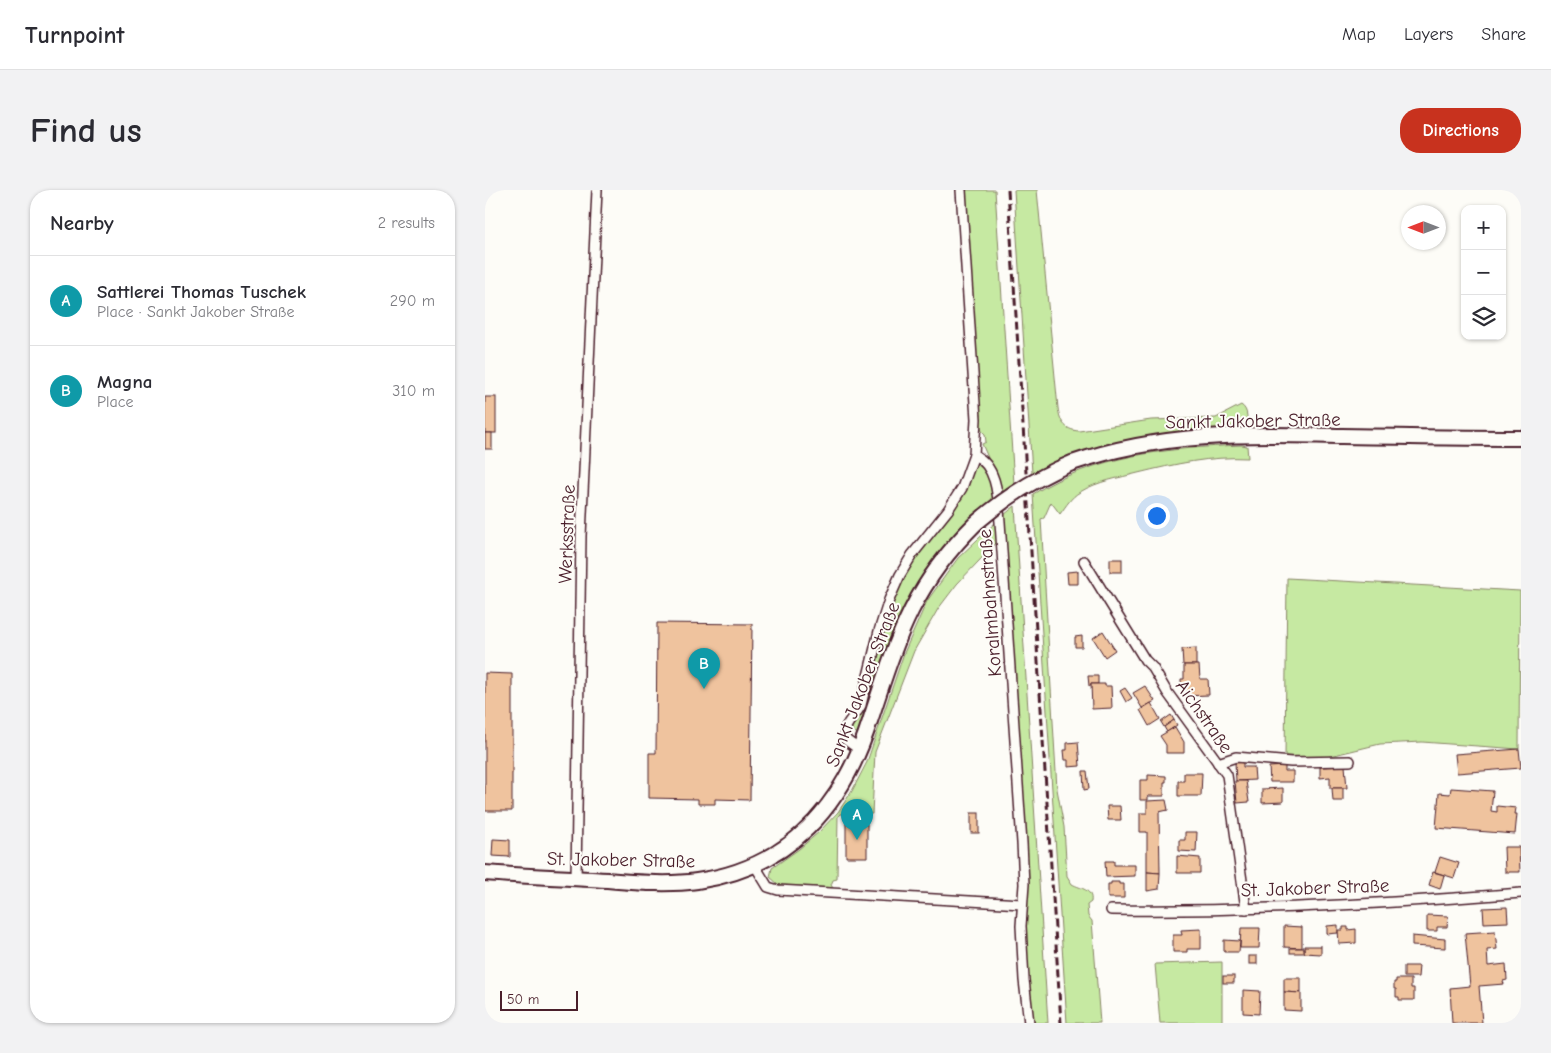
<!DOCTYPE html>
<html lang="en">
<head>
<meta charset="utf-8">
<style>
	:root { --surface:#fff; --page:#f2f2f3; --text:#2b2b33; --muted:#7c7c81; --line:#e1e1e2; --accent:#c8321e }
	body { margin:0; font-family:"Comic Neue",sans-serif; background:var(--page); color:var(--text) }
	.controls { position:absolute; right:15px; top:15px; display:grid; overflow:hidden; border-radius:10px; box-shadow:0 1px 4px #0004 }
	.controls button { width:45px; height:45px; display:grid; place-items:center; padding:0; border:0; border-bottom:1px solid var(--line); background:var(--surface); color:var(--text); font:25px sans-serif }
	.compass { position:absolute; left:916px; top:15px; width:45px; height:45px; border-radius:50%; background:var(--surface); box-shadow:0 1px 4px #0004; rotate:270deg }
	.scale { position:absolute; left:15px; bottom:12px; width:78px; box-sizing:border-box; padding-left:5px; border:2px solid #4a1f2b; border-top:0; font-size:14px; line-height:18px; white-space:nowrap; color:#4a1f2b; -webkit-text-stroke:4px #fdfcf7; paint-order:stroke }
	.you { position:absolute; left:671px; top:325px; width:18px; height:18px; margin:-12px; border:4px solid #fff; border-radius:50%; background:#1a73e8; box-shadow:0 0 0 8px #1a73e833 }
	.badge { display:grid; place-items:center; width:32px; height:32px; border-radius:50%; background:var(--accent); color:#fff; font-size:16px; font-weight:700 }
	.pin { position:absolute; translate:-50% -41px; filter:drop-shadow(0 1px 2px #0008) }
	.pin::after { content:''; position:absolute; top:26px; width:18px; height:15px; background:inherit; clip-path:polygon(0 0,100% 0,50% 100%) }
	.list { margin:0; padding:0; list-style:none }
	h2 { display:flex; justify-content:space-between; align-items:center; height:65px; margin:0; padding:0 20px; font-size:21px }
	h2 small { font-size:16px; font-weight:400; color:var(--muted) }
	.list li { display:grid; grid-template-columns:32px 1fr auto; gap:15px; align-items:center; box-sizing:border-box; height:90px; padding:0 20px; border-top:1px solid var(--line) }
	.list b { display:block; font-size:19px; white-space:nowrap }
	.list p { margin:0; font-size:16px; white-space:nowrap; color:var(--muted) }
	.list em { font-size:16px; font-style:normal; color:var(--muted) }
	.icon { flex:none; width:28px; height:28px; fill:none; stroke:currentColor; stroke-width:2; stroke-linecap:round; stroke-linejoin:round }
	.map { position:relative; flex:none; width:1036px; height:833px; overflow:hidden; border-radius:20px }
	header { display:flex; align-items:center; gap:30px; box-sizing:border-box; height:70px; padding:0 25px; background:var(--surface); border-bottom:1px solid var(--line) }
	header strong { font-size:24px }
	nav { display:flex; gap:28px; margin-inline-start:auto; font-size:18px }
	.intro { display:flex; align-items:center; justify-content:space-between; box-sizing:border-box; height:120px; padding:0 30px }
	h1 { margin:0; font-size:35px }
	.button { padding:12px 22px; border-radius:20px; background:var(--accent); color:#fff; font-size:18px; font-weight:700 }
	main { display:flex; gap:30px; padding:0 30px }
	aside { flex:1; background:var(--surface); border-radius:20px; box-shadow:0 1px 4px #0004 }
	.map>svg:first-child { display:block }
	.green { fill:#c6e9a2; stroke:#888466 }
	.building { fill:#efc39e; stroke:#4a1f2b }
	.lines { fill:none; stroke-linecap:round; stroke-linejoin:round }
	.street-casing { stroke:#4a1f2b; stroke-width:12 }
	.secondary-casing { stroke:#4a1f2b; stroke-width:18 }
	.street { stroke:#fdfcf7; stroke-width:9 }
	.secondary { stroke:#fdfcf7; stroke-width:14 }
	.rail { stroke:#4a1f2b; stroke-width:3; stroke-dasharray:8 4; stroke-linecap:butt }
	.secondary-bridge-casing { stroke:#4a1f2b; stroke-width:18; stroke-linecap:butt }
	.secondary-bridge { stroke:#fdfcf7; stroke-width:14 }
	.labels { text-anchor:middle; stroke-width:4; stroke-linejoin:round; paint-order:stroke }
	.street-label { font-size:19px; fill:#4a1f2b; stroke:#fdfcf7 }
</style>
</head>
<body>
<header>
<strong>Turnpoint</strong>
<nav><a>Map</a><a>Layers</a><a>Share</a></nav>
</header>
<div class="intro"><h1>Find us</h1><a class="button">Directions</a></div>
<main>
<aside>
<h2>Nearby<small>2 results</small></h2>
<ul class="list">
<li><span class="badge" style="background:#0f9aa8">A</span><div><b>Sattlerei Thomas Tuschek</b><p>Place · Sankt Jakober Straße</p></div><em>290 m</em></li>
<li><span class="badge" style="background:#0f9aa8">B</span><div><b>Magna</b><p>Place</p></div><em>310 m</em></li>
</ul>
</aside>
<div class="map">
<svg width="1036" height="833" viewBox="0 0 1036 833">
	<rect width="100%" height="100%" fill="#fdfcf7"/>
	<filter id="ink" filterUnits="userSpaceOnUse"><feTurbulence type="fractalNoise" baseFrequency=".02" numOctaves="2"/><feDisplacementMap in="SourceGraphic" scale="10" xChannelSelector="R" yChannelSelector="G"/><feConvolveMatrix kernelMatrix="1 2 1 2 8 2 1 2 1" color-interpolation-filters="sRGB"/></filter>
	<g filter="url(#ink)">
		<g class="green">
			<path d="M479 0H510L529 294 516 303 512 288 497 254 501 252 500 244 497 241 495 234Z"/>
			<path d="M529 0H552L573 218C575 231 579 240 594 241L666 230 731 228 756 215C764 220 763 232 759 239 725 241 692 241 658 247 634 251 610 259 587 266L586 264 547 283Z"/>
			<path d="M757 255 762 256 763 268C725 266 690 274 653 283 634 288 613 291 595 302 586 307 581 316 575 324L566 312 559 328 556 329 572 599 579 637 582 686 587 694C596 699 608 699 606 712L602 715 603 726 607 731 615 833H582L548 304C610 265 684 258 757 255Z"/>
			<path d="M491 275C505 277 506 296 509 308L490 324V326C469 345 448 368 433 392 404 438 391 492 374 543H371L367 540V535L378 519 401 426 421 380 483 295Z"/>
			<path d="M530 316 563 833H547L543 794 519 325Z"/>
			<path d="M512 331 513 351 472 394 453 419 429 461 390 562 387 624H355L353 626 352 689 348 690 346 695 348 698 294 695 285 687 287 678 314 659 334 642 353 622 367 601 382 572 419 463 442 411 473 368Z"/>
			<path d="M802 388 1035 401 1034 559 937 552 895 554 841 567 800 566Z"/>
			<path d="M737 772V833H675L670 774Z"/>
		</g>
		<g class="building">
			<rect x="0" y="207" width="11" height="36"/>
			<rect x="0" y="243" width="7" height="16"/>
			<rect x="625" y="369" width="12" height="13"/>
			<path d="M593 381V394H583L582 382Z"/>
			<path d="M172 433 267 434 265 610 230 609V614H213V609L164 608V563H171Z"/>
			<path d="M618 441 630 460 620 467 608 448Z"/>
			<path d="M597 446V457H590V447Z"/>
			<path d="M711 458V475H698L697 459Z"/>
			<path d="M699 475H714L715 489H723L724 505 700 506V495L696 496V489H699Z"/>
			<path d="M0 483 27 484V621H0Z"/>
			<path d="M603 486H613V494H606V496H604Z"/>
			<path d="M606 494H620V496H626L627 518 607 519Z"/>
			<path d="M660 496 670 511 657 518 648 503Z"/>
			<path d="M640 498 647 508 641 512 635 501Z"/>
			<path d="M666 513 675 529 664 536 655 520Z"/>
			<path d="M686 525 689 530 679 537 676 532Z"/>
			<path d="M689 530 692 535 682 542 679 537Z"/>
			<path d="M690 537 699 552V563H681V555L675 546Z"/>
			<path d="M593 552 595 576 583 577V570H580L579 560H582V553Z"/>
			<path d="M1034 559 1036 578 972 583 970 564Z"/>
			<path d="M758 572V577H769L770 590 751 591 750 573Z"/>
			<path d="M800 576V581H808V592H785L784 577Z"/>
			<path d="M860 576 862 598H845V587L835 588V577Z"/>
			<path d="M598 581H602L604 599 599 600Z"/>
			<path d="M699 583H717L716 606H693V591H699Z"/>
			<path d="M663 585 681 586V592H679V606H663V610H655V590H663Z"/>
			<path d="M750 591H761L764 612 752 613Z"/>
			<path d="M798 598V612L777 613V599Z"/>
			<path d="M847 598H858V611H848Z"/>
			<path d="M966 598 1008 601 1006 621 1012 622V616L1031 618 1030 624H1032L1030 644 951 638 954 603 965 604Z"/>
			<path d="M681 610 683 620 674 622 675 683 662 682V642H655V623H662V611Z"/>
			<path d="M622 616H635L636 630H623Z"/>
			<rect x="486" y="623" width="8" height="20"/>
			<path d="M361 633 382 634V667H361Z"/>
			<path d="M700 642H712L711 662 694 661V650H700Z"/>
			<path d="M8 649 25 650V667L7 666Z"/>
			<path d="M1019 657H1034L1035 682H1020Z"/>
			<path d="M692 666 715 668V683H692Z"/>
			<path d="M955 667 974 673 969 688 950 682Z"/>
			<path d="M620 671H629V675H650V686L621 687Z"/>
			<path d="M662 682 675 683 674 699 662 701Z"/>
			<path d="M948 682 959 685 955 699 944 695Z"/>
			<path d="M626 692H634V694H639V708H623V694H626Z"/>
			<path d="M1022 717 1023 732 999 733 998 718Z"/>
			<path d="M942 725 963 726 962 737H952V741H942Z"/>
			<path d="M853 735V743L842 744V736Z"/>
			<path d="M799 736 817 737V758L799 757Z"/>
			<path d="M858 737H863V740L871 739V753L854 754 853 740H858Z"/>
			<path d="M756 738H775L774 758H755Z"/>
			<path d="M716 739V759H702V762H688V745H697L696 740Z"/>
			<path d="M1010 741 1012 759 1002 760 1003 776 1021 774 1022 790 1018 791 1019 794 994 796 997 833H967L965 798 985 796 980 743Z"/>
			<path d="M927 746 960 749V758L927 756Z"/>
			<path d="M739 750 755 751 754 762H739Z"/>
			<path d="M819 756H836V764L819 763Z"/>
			<rect x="805" y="758" width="14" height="5"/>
			<rect x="764" y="766" width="8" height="8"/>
			<path d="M919 776H934L933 787H919Z"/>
			<rect x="738" y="786" width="11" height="7"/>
			<path d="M799 788H816V803L799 802Z"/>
			<path d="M911 789H926V798H929V810H914V807H911V799H909V792H911Z"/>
			<path d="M758 800 775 801 774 824 758 823Z"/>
			<path d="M799 802 816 803V821L799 820Z"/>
		</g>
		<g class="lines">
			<defs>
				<g id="street">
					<path d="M489 265C513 276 513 309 515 332L537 653 539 694 536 736 539 790 544 833"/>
					<path d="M599 371 660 470 668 478 682 502 742 585 761 719"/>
					<path d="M375 560 361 550C356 534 370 528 376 515L394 441 404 410 415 385 427 365 463 320 477 298 489 265 491 229 476 0"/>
					<path d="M733 573 751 567 806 572 865 571"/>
					<path d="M269 674 283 697 293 700 537 714"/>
					<path d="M91 689 96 346 112 0"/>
					<path d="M626 720C763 722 900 714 1036 703"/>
				</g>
				<g id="secondary">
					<path d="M587 273C676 242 762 244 854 246 915 247 975 248 1036 248"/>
					<path d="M0 683C35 686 71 687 106 689 141 691 177 696 212 691 304 678 358 616 385 531 412 449 427 396 491 333"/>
				</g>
			</defs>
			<use href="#street" class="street-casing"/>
			<use href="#secondary" class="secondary-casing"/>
			<use href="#street" class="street"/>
			<use href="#secondary" class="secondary"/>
			<path class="rail" d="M523 0 576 833"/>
			<defs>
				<path id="secondary-bridge" d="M491 333C520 308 552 287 587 273"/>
			</defs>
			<use href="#secondary-bridge" class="secondary-bridge-casing"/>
			<use href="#secondary-bridge" class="secondary-bridge"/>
		</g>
	</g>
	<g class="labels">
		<g class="street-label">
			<text transform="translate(768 230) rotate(-1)" y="7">Sankt Jakober Straße</text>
			<text transform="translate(81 344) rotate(-88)" y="7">Werksstraße</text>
			<text transform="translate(504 413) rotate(-94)" y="7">Koralmbahnstraße</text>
			<text transform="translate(377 494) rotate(-69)" y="7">Sankt Jakober Straße</text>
			<text transform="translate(720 526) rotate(55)" y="7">Aichstraße</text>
			<text transform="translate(136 669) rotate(1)" y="7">St. Jakober Straße</text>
			<text transform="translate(830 697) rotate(-2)" y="7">St. Jakober Straße</text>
		</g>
	</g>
</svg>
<div class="controls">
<button>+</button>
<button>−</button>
<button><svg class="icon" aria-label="layers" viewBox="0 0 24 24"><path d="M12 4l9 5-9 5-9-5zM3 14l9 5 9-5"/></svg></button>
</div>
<svg class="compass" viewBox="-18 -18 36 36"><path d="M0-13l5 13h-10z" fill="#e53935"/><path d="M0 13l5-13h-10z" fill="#7c7c81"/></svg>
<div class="scale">50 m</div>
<div class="you"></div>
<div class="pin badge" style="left:372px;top:650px;background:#0f9aa8">A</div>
<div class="pin badge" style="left:219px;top:499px;background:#0f9aa8">B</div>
</div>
</main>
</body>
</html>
